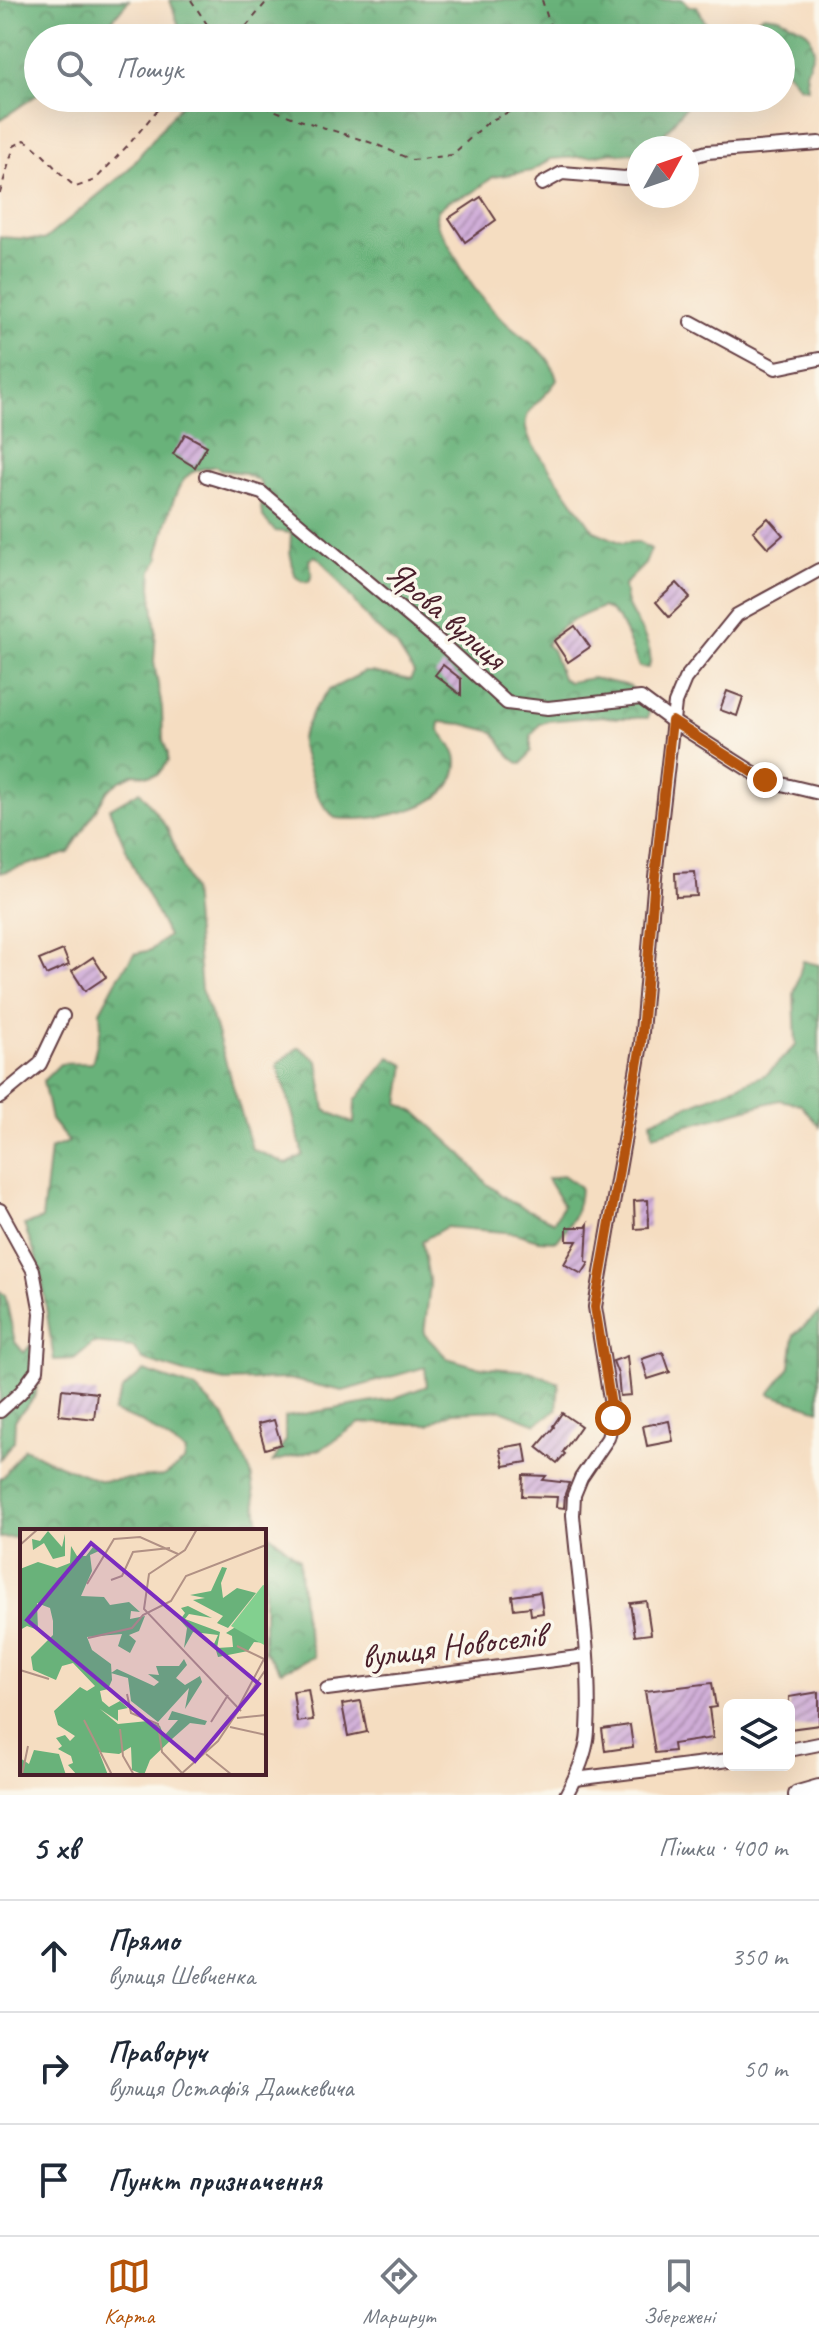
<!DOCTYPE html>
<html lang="uk">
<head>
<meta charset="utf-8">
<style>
	:root { --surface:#fff; --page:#f6f6f7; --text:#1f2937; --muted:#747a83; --line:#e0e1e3; --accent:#b45309 }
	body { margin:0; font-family:Caveat,sans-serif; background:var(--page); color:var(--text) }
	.controls { position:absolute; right:24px; bottom:24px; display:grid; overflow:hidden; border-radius:12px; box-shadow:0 8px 32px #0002 }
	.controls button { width:72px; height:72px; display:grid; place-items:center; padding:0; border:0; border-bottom:2px solid var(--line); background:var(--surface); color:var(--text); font:40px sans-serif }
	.compass { position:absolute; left:627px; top:136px; width:72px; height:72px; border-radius:50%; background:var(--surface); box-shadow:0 8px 32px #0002; rotate:50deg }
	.stop { position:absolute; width:24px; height:24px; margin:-18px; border:6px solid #b45309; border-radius:50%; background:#fff }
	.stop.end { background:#b45309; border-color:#fff; box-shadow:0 2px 8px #0008 }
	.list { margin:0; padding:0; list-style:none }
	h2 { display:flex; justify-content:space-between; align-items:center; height:104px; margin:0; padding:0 32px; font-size:34px }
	h2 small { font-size:26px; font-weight:400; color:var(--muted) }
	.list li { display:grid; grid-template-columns:52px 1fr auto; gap:24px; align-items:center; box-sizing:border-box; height:112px; padding:0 32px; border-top:2px solid var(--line) }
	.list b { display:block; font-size:30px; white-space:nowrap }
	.list p { margin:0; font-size:26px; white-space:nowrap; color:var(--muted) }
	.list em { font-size:26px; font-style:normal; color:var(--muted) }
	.icon { flex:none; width:44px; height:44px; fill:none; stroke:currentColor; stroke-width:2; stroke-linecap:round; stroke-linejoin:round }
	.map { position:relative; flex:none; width:819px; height:1795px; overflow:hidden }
	.search { position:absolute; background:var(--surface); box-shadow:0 8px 32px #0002; left:24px; right:24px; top:24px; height:88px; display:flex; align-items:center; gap:20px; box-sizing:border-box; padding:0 28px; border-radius:44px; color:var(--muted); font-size:30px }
	.sheet { height:440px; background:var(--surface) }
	nav { display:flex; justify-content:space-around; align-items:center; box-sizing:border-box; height:112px; border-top:2px solid var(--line); background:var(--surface); font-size:22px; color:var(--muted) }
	nav a { display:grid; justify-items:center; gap:4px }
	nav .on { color:var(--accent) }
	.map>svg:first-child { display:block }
	.forest { fill:url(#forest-crowns); stroke:#5a6852; stroke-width:2 }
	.building { fill:url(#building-hatch) }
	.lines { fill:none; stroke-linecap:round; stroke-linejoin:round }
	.street-casing { stroke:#643c42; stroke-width:16 }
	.secondary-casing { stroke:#643c42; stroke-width:22 }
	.path { stroke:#643c42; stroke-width:2; stroke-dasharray:6 6; stroke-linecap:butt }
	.street { stroke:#fff; stroke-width:12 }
	.secondary { stroke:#fff; stroke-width:18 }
	.route { stroke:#b45309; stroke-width:10 }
	.labels { text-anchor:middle; stroke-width:7; stroke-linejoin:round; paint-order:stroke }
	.street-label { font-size:34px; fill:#4a1f2b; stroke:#fbf7ec }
	.inset-road { fill:none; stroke:#b19185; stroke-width:2 }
	.view { fill:#7b2cbf; fill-opacity:0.15; stroke:#7b2cbf; stroke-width:4 }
	.inset-edge { fill:none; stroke:#4a1f2b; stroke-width:4 }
</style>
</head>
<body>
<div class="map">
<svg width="819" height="1795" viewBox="0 0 819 1795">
	<defs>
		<pattern id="forest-crowns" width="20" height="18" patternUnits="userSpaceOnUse" patternTransform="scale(2)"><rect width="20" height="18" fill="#69b27a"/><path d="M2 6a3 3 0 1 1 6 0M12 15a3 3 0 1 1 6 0" fill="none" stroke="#589064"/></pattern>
		<pattern id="building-hatch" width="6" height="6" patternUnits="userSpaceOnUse" patternTransform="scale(2)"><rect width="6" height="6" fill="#d0aed8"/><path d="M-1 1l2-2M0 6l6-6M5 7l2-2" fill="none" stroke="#ab8daf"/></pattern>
	</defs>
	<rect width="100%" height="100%" fill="#fbf7ec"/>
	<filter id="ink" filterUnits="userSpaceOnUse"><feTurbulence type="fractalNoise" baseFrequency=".0125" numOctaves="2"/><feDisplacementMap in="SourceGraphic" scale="16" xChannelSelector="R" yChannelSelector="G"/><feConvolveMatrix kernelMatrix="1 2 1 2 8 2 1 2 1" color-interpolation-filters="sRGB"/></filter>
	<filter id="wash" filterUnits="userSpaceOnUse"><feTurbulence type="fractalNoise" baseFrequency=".006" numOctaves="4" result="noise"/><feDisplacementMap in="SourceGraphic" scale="32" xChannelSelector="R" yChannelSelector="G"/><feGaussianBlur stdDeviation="1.8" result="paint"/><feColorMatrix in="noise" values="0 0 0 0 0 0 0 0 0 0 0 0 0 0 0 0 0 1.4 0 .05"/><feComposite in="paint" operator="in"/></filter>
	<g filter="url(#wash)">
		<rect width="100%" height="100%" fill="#f5ddc1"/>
		<g class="forest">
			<path d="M0 0H129L97 38H38V94L0 120Z"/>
			<path d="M170 0H683L689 6H697L712 36H730L764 15 779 17 805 30 810 36 814 50 806 72 808 88 800 87 781 65V38H183Z"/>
			<path d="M186 98H692L666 132 649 148H639V152L621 154 613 152 591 156 551 159 532 171 493 177 472 193 450 200 438 210 436 217 437 225C453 247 461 273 479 294 490 308 505 323 519 334 539 350 550 354 557 380 541 405 513 411 532 444L594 531 622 543 638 542 651 549 645 564 624 585C625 592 625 599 628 606 635 622 658 651 648 668L639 667C631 649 623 614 603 607 583 615 557 625 546 645L552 650 562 678 569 682 592 678 630 686 649 710 648 718C634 717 616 720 603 716L548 721 540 724 531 736V751L522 764C507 759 503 744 494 732L463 724 440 722 439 730C445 738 453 746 456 756 458 762 457 768 455 774 446 811 366 823 335 818L324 806 316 792 301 746V738L314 709 329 690 364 672H372L410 680 414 673 397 646 372 624 322 561 315 556 309 560 312 575 309 582 301 581 295 576 290 552 291 533 275 531C271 526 264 520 262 514 258 502 268 495 259 481L244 473 220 470 216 466C208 468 198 469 191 473 172 485 165 534 158 554L160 557 152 570 151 586 156 631 154 662 162 708 163 740 168 754V761L158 774 150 776 134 774 120 781 108 790 69 853 0 873V237L44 240 127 171Z"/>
			<path d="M140 791 167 828 192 890 201 989 214 1023 252 1149 287 1164 303 1155 293 1115 277 1064 299 1047 318 1061 325 1110 354 1124 355 1101 390 1057 405 1065 399 1104 417 1113 463 1155 486 1183 511 1202 554 1222 563 1205 547 1179 563 1175 580 1187C579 1212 572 1222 557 1241L538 1240 515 1233 446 1227 422 1241 430 1285 424 1334 447 1358 478 1367 530 1371 559 1383 557 1410 536 1424 501 1410 453 1412 429 1424 360 1423 321 1449 273 1462 285 1441V1417L392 1399 427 1386 425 1367 343 1391 288 1379 226 1381 185 1373 143 1360 133 1347 93 1343 74 1359 54 1360 40 1268 24 1225 42 1219 50 1149 69 1142 51 1120 43 1081 60 1064 92 1063 101 1028 100 1011 116 981 134 954 151 950 168 936 135 870 109 809Z"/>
			<path d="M803 961 819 965V1126L800 1104 779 1100 653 1135 651 1121 767 1074 796 1045 794 994Z"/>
			<path d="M0 1292 5 1295 15 1342 24 1353 35 1340 38 1364 36 1395 15 1420 14 1441 0 1459Z"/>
			<path d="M819 1313V1410L769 1394 790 1367 794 1335Z"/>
			<path d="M144 1371 195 1388 225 1418 251 1473 259 1525 299 1559 304 1619 314 1657 281 1671 264 1651V1531H22V1540L20 1537 0 1538V1477H3L24 1448 49 1461 101 1481 164 1476 184 1462 186 1452 141 1422 113 1412 122 1390Z"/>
		</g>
		<g id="blocks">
			<g class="building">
				<path d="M481 197 496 220 465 242 449 218Z"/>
				<path d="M185 434 207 446 195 467 173 454Z"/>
				<path d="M768 518 783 535 768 548 753 531Z"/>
				<path d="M677 583 690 597 669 617 656 602Z"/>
				<path d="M575 626 590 647 568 662 554 641Z"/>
				<path d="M443 665 461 679V695L435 675Z"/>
				<path d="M727 691 743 697 737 716 720 710Z"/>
				<path d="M695 872 697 896 676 897 675 873Z"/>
				<path d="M63 950 69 965 46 975 39 960Z"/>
				<path d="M93 957 106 977 85 991 72 971Z"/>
				<path d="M648 1200 649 1228 635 1229 634 1201Z"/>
				<path d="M588 1224 586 1261 589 1263 582 1274 564 1264 577 1241H567V1227H586Z"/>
				<path d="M663 1352 670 1372 648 1379 642 1359Z"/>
				<path d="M627 1356 631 1395 620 1396 618 1374 613 1361Z"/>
				<path d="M62 1389 97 1393 94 1419 59 1415Z"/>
				<path d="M562 1413 581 1426 563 1452 565 1454 557 1463 537 1447 554 1427 553 1426Z"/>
				<path d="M274 1420 281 1444 265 1449 258 1424Z"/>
				<path d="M669 1421 673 1441 647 1446 643 1426Z"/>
				<path d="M524 1444 527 1462 504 1466 500 1448Z"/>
				<path d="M523 1475 546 1476 543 1480 569 1483 565 1494 564 1508 556 1507 557 1497 522 1496Z"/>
				<path d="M540 1592 543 1613 531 1615 530 1607 514 1609 512 1596Z"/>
				<path d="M646 1601 651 1634 635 1636 630 1603Z"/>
				<path d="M712 1683 716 1707 709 1708 713 1738 673 1744 674 1751 655 1753 645 1691Z"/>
				<path d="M308 1689 313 1720 297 1722 293 1691Z"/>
				<path d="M819 1692V1725L789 1729V1697Z"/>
				<path d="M361 1701 367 1732 348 1736 342 1704Z"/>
				<path d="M630 1725 633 1747 605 1751 602 1729Z"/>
			</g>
		</g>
	</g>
	<g filter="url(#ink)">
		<use href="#blocks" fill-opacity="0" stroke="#643c42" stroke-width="2"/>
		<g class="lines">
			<defs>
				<g id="street">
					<path d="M687 158 707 152 819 143"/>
					<path d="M542 184 562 173 625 178 639 174"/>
					<path d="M691 322 776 368 819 359"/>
					<path d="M206 476 262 493 440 642 507 703 548 708 641 698 672 721 765 780 819 793"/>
					<path d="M0 1097 40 1064 63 1016"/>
					<path d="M0 1210 33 1270 41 1313 37 1370 21 1392 0 1411"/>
					<path d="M327 1689 586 1656"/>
					<path d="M789 1750 819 1744"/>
					<path d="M575 1779 729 1760"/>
					<path d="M566 1795C577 1775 587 1753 588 1731 592 1659 579 1586 573 1515L574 1495 581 1478 608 1438 613 1418 595 1307 641 1044 655 877 675 703 685 679 737 615 819 570"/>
				</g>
				<path id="secondary" d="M798 1795 819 1789"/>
			</defs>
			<use href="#street" class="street-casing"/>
			<use href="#secondary" class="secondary-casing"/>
			<g class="path">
				<path d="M191 0 216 38"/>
				<path d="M542 0 554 38"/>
				<path d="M225 38 245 28 268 0"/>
				<path d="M242 98 297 119 375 144 412 160 452 155 488 122 537 98"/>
				<path d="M0 193 14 146 25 140C45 153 57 173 76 187L95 180 130 143 167 98"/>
			</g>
			<use href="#street" class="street"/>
			<use href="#secondary" class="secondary"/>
		</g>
	</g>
	<g class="lines" filter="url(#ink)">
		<path class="route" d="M613 1418 595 1307 641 1044 655 877 672 721 765 780"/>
	</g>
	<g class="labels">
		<g class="street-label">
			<text transform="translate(447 614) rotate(41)" y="12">Ярова вулиця</text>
			<text transform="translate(453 1645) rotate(-7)" y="12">вулиця Новоселів</text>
		</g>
	</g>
	<g transform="translate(20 1529)">
		<rect width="246" height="246" fill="#f5ddc1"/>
		<path d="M28 2 42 18 45 5V27L33 30 24 14 13 21 12 10 20 12ZM51 17 57 27H66L73 18 79 22 70 26 72 42 61 67 84 68 90 76 109 73 120 83 111 82 110 90 125 87 119 102 109 106 116 112 110 124 98 117 102 105 67 108 72 121 91 135 92 151 88 160 80 162 82 172 89 178 100 172 108 179 98 181V192L80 180 98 195 128 192 140 197 144 207 158 191H148L152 182 187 192 185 196 170 194 152 210 130 231 124 246 112 241 111 218 99 225 79 223 88 246H57L48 236 53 234 51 227 38 220 42 217 36 209 45 206 50 212 55 207 38 196 34 182 60 158 67 162 75 157 53 134 42 137 36 151 13 141 11 128 33 106V92L30 79 17 74 18 101 7 97 0 101V40L18 33 37 39 50 34ZM202 38 207 39 201 54 203 69 217 59 236 64 208 99 197 94 203 87 173 71 185 69 170 66 191 62ZM168 77 192 89 169 85 165 90 200 103 197 119 213 118 212 107 206 104 217 97 246 114 234 113 228 122 198 128 194 115 198 106 173 103 164 119 167 99 160 91 165 84 161 79ZM164 130 167 136 156 149 165 156 180 147 182 153 165 180 169 159 138 193 111 172 108 149 91 144 97 140 134 157 139 153 128 145 139 146 136 137H159ZM14 221 39 225 46 246H0V229L9 235Z" fill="#69b27a"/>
		<path d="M243 56 246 57V117L211 97Z" fill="#82d08f"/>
		<path class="inset-road" d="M177 0 165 21 129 45 124 80 221 182M0 16 18 0M91 51 102 47 113 23 150 19M67 55 94 10 120 8 158 25M68 109 112 99 123 86 151 72 166 47 246 16M217 117 244 130 219 177M0 141 29 150M107 165 111 184 138 195 142 223 162 244M217 189 246 186M64 191 92 246M191 193 208 166M210 198 246 206M100 200 103 227 114 246M186 225 212 246M2 246 8 217M160 246 198 212 246 140"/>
		<path class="view" d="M71 14 239 155 175 232 7 91Z"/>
		<rect width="246" height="246" class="inset-edge"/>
	</g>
</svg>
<div class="controls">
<button><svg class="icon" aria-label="layers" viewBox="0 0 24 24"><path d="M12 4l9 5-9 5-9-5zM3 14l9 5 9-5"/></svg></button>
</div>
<svg class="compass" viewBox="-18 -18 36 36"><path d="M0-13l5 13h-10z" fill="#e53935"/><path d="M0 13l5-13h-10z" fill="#747a83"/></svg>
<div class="stop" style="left:613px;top:1418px"></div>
<div class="stop end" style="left:765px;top:780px"></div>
<div class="search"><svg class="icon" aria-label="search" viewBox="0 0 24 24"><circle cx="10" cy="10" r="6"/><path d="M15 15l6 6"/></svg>Пошук</div>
</div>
<section class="sheet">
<h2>5 хв<small>Пішки · 400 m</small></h2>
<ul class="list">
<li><svg class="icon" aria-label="ahead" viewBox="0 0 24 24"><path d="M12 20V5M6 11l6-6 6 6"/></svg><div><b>Прямо</b><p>вулиця Шевченка</p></div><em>350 m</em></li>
<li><svg class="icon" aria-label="right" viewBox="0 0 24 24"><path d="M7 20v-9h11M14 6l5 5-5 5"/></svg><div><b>Праворуч</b><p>вулиця Остафія Дашкевича</p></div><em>50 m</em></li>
<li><svg class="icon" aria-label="arrive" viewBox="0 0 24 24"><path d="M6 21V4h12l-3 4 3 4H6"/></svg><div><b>Пункт призначення</b></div></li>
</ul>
</section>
<nav>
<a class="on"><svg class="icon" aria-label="map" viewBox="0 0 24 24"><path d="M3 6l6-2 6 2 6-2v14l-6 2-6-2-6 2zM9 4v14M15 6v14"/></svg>Карта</a>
<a><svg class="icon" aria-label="directions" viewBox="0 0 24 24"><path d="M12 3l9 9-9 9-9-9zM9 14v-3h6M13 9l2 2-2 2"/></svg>Маршрут</a>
<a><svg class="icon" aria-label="saved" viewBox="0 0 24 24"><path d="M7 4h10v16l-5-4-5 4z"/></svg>Збережені</a>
</nav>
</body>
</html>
